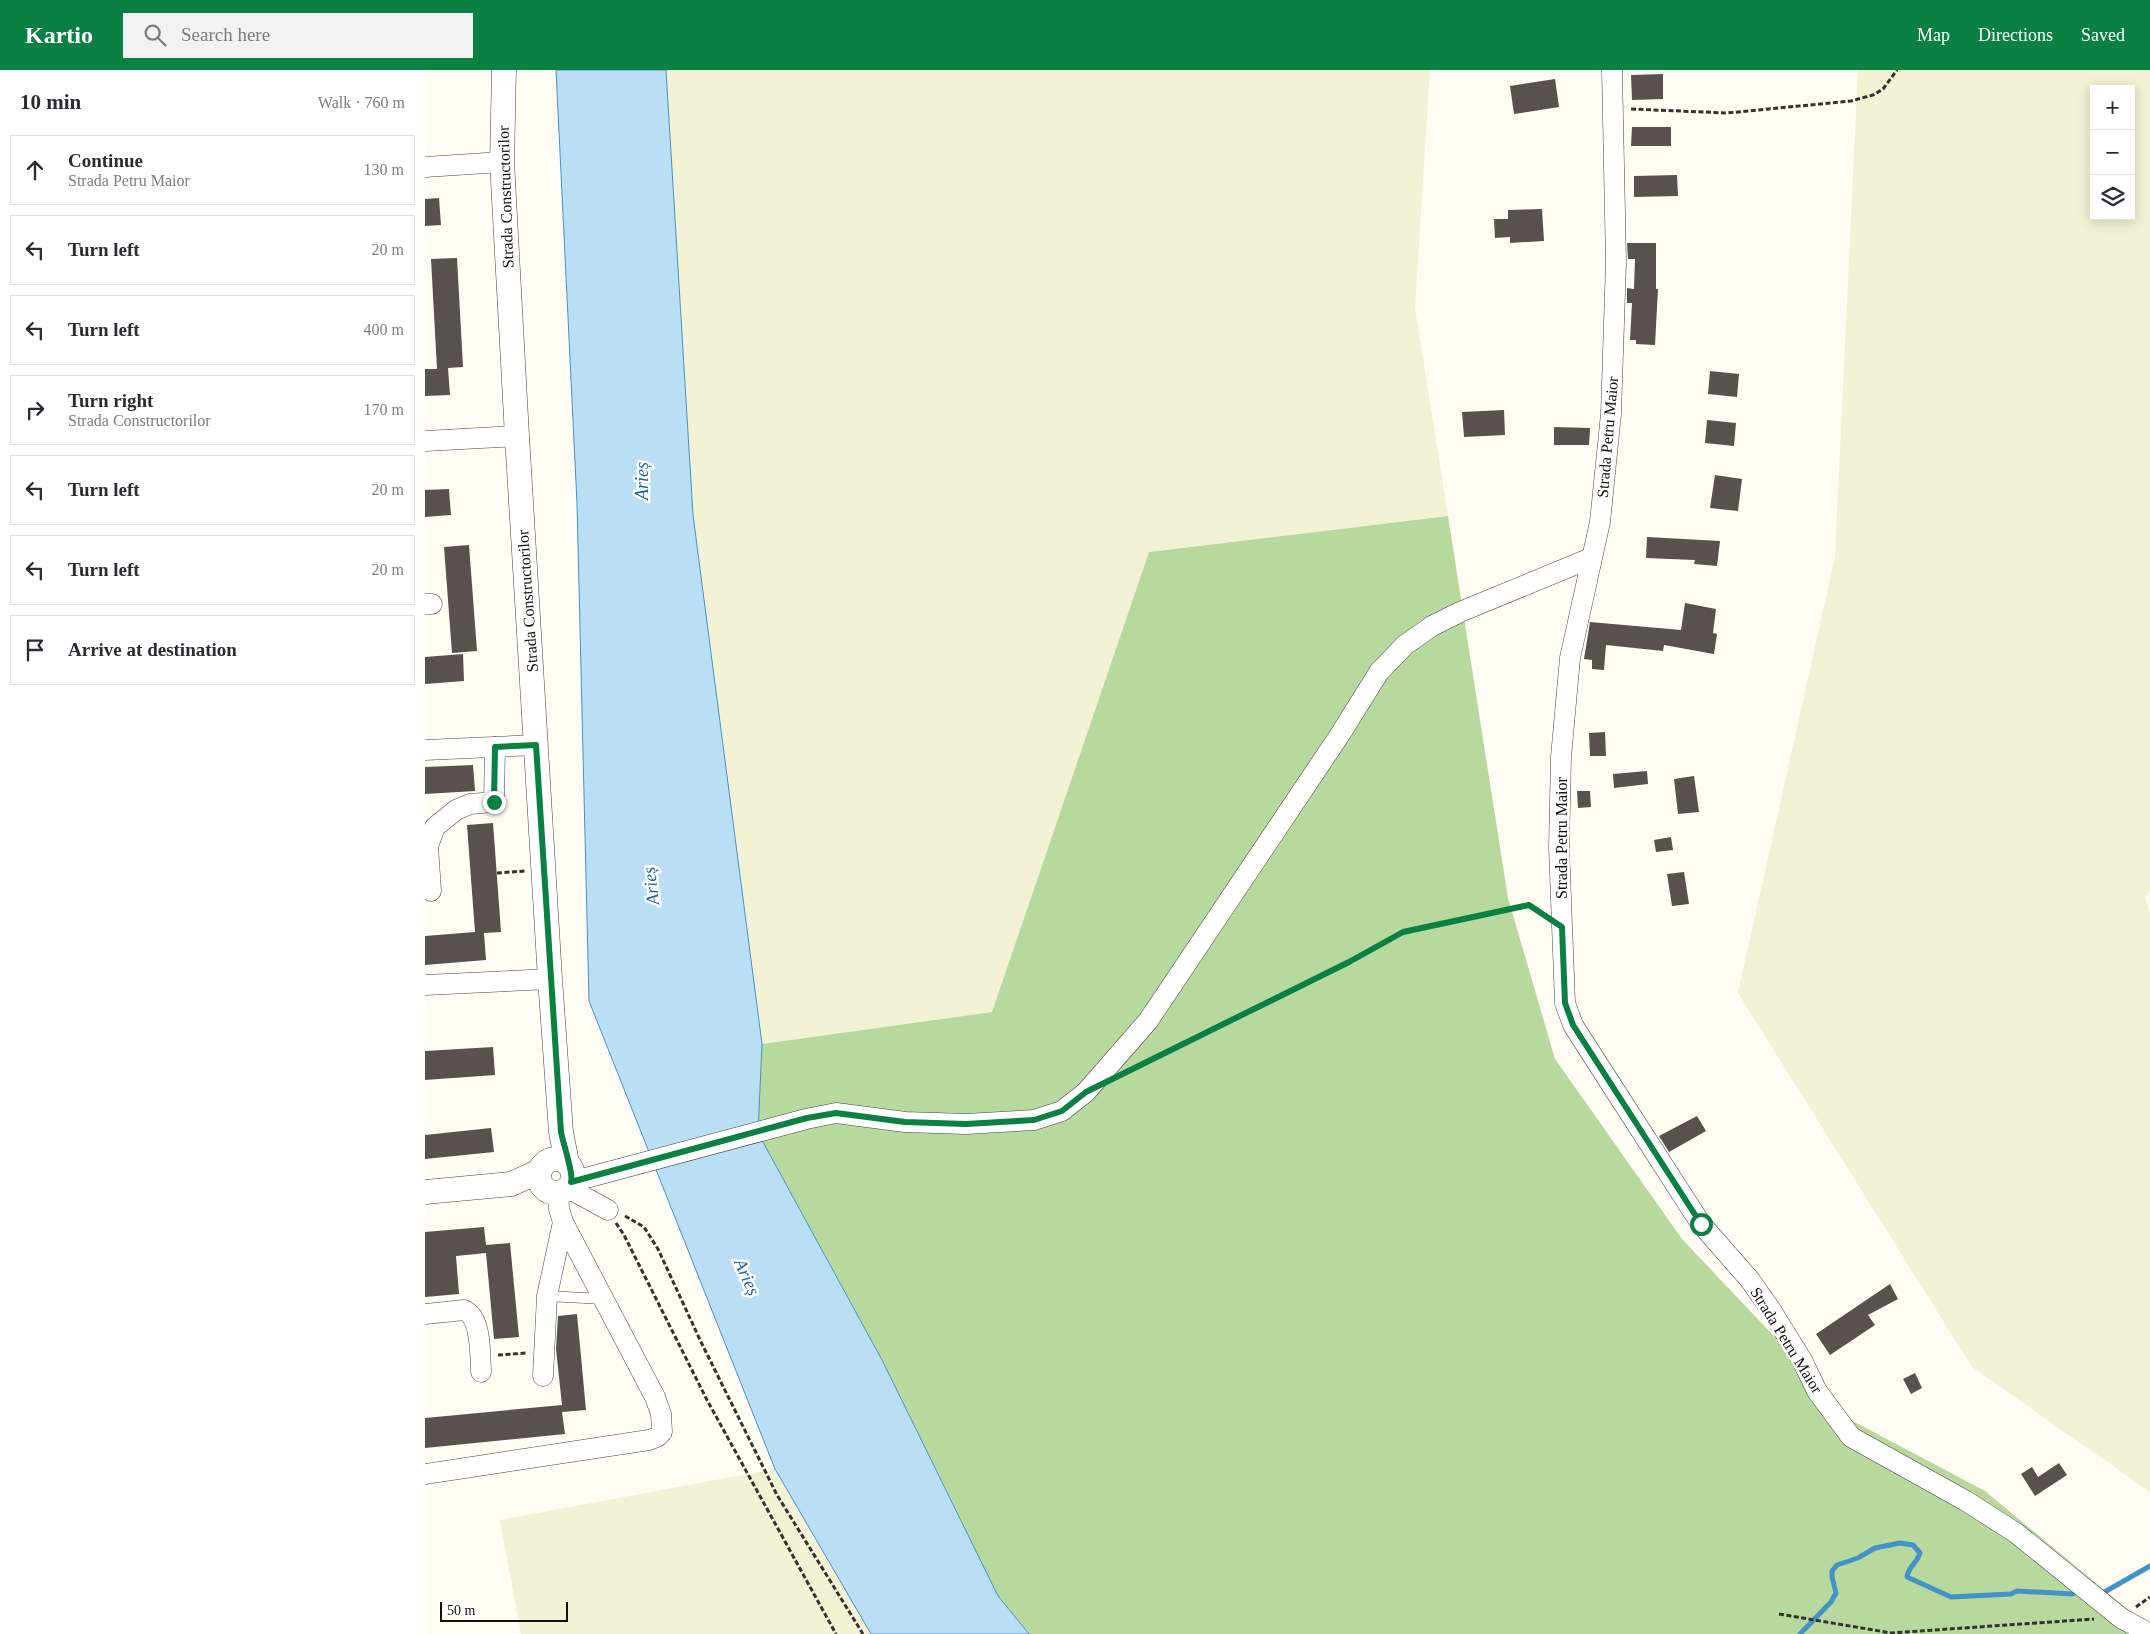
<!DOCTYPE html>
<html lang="en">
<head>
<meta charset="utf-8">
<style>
	:root { --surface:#fff; --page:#f2f2f3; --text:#2b2b33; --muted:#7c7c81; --line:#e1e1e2; --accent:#0b8043 }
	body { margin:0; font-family:Georgia,serif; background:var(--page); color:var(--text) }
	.controls { position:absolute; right:15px; top:15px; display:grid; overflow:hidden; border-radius:0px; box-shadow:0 2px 12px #0003 }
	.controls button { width:45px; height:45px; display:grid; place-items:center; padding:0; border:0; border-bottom:1px solid var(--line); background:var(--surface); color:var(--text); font:25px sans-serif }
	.scale { position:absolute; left:15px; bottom:12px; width:128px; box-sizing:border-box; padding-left:5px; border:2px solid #101010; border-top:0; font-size:14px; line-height:18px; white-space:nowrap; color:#101010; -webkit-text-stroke:4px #fff; paint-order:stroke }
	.stop { position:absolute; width:15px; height:15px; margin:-11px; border:4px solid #0b8043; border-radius:50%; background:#fff }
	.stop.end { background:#0b8043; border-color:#fff; box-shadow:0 1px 5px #0008 }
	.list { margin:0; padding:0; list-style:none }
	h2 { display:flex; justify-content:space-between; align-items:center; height:65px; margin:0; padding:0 20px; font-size:21px }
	h2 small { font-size:16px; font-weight:400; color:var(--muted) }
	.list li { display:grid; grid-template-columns:32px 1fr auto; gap:15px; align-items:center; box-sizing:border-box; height:70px; margin:0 10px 10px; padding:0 10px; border:1px solid var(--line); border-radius:0px }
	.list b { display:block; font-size:19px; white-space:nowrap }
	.list p { margin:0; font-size:16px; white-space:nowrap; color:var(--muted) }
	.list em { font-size:16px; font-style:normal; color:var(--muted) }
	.icon { flex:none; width:28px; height:28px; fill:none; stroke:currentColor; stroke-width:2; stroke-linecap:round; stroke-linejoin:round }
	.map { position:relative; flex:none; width:1725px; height:1564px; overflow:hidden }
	header { display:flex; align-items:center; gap:30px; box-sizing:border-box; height:70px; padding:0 25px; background:var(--accent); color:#fff }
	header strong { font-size:24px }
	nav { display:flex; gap:28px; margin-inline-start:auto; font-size:18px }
	.search { width:350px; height:45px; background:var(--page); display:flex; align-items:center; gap:12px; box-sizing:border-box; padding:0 18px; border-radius:0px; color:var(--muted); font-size:19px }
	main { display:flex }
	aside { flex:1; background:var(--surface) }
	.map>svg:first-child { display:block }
	.farmland { fill:#f4f2d4; fill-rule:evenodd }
	.forest { fill:#b8d99d }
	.water { fill:#badef4; stroke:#4393c9 }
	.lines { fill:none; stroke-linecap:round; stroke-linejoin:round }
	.stream { stroke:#4393c9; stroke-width:5 }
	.building { fill:#58514d }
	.service-casing { stroke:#434343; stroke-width:11 }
	.minor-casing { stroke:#434343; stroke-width:21 }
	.tertiary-casing { stroke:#434343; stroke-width:25 }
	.path { stroke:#323232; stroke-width:3; stroke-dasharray:5 2.5; stroke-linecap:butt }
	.service { stroke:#fff; stroke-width:10 }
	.minor { stroke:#fff; stroke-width:20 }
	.tertiary { stroke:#fff; stroke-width:24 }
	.route { stroke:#0b8043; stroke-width:6 }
	.labels { text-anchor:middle; stroke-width:5; stroke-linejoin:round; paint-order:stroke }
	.street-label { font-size:16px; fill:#101010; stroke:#fff }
	.water-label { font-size:18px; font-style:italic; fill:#1d659e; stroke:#fff }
</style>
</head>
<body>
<header>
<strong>Kartio</strong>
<div class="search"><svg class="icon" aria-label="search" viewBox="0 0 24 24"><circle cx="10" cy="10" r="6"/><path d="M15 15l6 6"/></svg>Search here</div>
<nav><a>Map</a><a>Directions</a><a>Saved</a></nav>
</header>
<main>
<aside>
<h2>10 min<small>Walk · 760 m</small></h2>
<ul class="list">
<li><svg class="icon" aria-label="ahead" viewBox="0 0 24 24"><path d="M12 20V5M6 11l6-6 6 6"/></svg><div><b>Continue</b><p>Strada Petru Maior</p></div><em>130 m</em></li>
<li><svg class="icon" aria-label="left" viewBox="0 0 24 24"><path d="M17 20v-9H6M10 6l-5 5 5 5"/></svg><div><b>Turn left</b></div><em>20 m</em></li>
<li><svg class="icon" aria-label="left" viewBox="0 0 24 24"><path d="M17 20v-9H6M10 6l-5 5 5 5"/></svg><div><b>Turn left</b></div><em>400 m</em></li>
<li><svg class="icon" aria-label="right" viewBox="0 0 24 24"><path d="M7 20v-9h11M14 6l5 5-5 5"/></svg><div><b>Turn right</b><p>Strada Constructorilor</p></div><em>170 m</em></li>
<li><svg class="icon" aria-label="left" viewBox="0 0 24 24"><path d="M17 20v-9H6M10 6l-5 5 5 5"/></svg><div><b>Turn left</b></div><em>20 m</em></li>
<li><svg class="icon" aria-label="left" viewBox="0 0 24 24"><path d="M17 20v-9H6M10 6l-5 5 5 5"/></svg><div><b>Turn left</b></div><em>20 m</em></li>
<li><svg class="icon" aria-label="arrive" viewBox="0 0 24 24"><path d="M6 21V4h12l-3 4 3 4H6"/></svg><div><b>Arrive at destination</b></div></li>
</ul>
</aside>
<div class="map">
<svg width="1725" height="1564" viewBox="0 0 1725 1564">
	<rect width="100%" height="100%" fill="#fefcf3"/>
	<g class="farmland">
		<path d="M241 0H1005L990 238 1023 446 724 482 567 942 337 974 268 445Z"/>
		<path d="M1433 0H1725V821L1720 828 1725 842V1422L1547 1297 1313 923 1410 487ZM1669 19H1706V146H1669Z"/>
		<path d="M350 1399 446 1564H96L75 1450Z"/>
	</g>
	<path class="forest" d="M1023 446 1083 828 1130 989 1257 1169 1363 1281 1388 1330 1560 1421 1725 1558V1564H604L573 1526 457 1290 333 1063 337 974 567 942 724 482Z"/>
	<path class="water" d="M131 0H241L268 445 337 974 333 1063 457 1290 573 1526 604 1564H446L350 1399 164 931 152 433Z"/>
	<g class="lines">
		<g class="stream">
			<path d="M1676 1524 1725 1496"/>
			<path d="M1375 1564 1406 1532 1411 1523 1407 1507V1501L1412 1495 1433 1488 1450 1478 1475 1473 1488 1475 1495 1483C1492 1493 1483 1497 1482 1507L1526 1527 1586 1524 1592 1521 1648 1524"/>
		</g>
	</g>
	<g class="building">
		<path d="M1238 4V29L1207 30 1206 5Z"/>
		<path d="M1130 9 1134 37 1089 44 1085 16Z"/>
		<path d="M1207 57H1246V76H1206Z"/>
		<path d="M1252 105 1253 126 1209 127V106Z"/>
		<path d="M14 128 16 155 0 156V129Z"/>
		<path d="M1117 139 1119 171 1085 173V167L1070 168 1069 149H1083V140Z"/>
		<path d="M1202 173H1231V219H1233L1230 275 1211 274V270H1205L1207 233H1202V218L1209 219 1210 189H1203Z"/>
		<path d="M32 188 38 297 23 298 25 325 0 326V299H12L6 189Z"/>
		<path d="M1285 301 1314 304 1312 327 1283 324Z"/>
		<path d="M1079 340 1080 365 1039 367 1037 342Z"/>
		<path d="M1282 350 1311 353 1309 376 1280 373Z"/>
		<path d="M1129 357 1165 358 1164 375H1129Z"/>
		<path d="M1290 405 1317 409 1313 441 1285 438Z"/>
		<path d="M24 419 26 445 0 447V420Z"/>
		<path d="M1222 467 1295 471 1292 496 1269 494 1270 490 1221 488Z"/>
		<path d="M44 475 52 581 27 583 19 477Z"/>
		<path d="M1260 533 1291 539 1288 563 1292 564 1289 584 1239 575 1238 581 1181 575 1179 600 1167 599V590L1159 589 1165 552 1256 560Z"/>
		<path d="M38 584 39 611 0 614V587Z"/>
		<path d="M1180 662 1181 686H1165L1164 663Z"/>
		<path d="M48 695 50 721 0 724V697Z"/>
		<path d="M1222 701 1223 714 1189 718 1188 704Z"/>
		<path d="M1269 706 1274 742 1253 744 1249 709Z"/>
		<path d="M1152 721H1165L1166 737 1153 738Z"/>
		<path d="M68 753 76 862 59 863 61 890 0 895V866L50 862 42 755Z"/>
		<path d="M1246 767 1248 780 1231 782 1229 770Z"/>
		<path d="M1259 802 1264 834 1247 836 1242 804Z"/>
		<path d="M68 977 70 1005 0 1010V981Z"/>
		<path d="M1272 1046 1281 1061 1244 1082 1234 1066Z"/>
		<path d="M66 1058 69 1082 0 1089V1065Z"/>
		<path d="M59 1157 61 1175 85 1173 94 1267 69 1269 61 1183 31 1186 34 1224 0 1227V1162Z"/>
		<path d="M1465 1214 1473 1229 1443 1245 1450 1255 1405 1285 1391 1264Z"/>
		<path d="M152 1244 161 1340 137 1342 140 1364 0 1378V1348L137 1335 131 1279 133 1246Z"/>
		<path d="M1490 1303 1497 1318 1486 1324 1478 1309Z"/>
		<path d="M1634 1393 1642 1405 1610 1426 1596 1404 1607 1397 1613 1407Z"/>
	</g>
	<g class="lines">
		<defs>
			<path id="service" d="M122 1226 178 1229"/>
			<g id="minor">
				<path d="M1187 0 1191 192 1186 344 1175 452 1145 588 1136 687 1134 777 1140 933 1148 955 1162 977 1276 1154 1325 1210 1346 1240 1377 1290 1392 1321 1426 1367 1541 1431 1591 1463 1696 1548 1725 1564"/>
				<path d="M0 97 77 92"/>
				<path d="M0 371 92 366"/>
				<path d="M0 534H7"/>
				<path d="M0 680 111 675"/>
				<path d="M6 821 3 776 10 757 31 740 45 734 69 732 70 677"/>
				<path d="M0 915 125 909"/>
				<path d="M146 1112 381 1049 411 1043 480 1052 541 1054 609 1050 637 1041 661 1022 723 951 916 663 954 602 980 575 1007 556 1035 542 1166 488"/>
				<path d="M143 1118 183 1140"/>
				<path d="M0 1244 39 1240C57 1247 55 1285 56 1302"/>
				<path d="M118 1306 122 1226 138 1152"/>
				<path d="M0 1404 224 1370 232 1367 237 1362 236 1344 230 1327 138 1152 134 1139 133 1123"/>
			</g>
			<g id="tertiary">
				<path d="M79 0 77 92 92 366 125 909 136 1062 142 1093"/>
				<circle cx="131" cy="1106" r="17"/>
				<path d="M0 1122 86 1114 115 1101"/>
			</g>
		</defs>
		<use href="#service" class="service-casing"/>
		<use href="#minor" class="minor-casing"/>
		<use href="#tertiary" class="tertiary-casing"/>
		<g class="path">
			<path d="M1206 39 1302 43 1426 31 1448 25 1458 19 1472 0"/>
			<path d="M72 803 100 801"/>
			<path d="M706 1000 924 892 978 862 1104 835 1118 844"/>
			<path d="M200 1146 219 1157 233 1179 276 1272 352 1425 438 1564"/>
			<path d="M191 1153 199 1165 282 1330 411 1564"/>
			<path d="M73 1285 102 1283"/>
			<path d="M1711 1537 1725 1527"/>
			<path d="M1354 1544 1466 1563 1669 1549"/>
		</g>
		<use href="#service" class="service"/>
		<use href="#minor" class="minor"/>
		<use href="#tertiary" class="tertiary"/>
	</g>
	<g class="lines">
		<path class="route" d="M69 732 70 677 111 675 136 1062C138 1073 149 1105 146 1112L382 1048 411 1043 480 1052 541 1054 609 1050 637 1041 661 1022 924 892 978 862 1104 835 1137 857 1140 933 1148 955 1276 1154"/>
	</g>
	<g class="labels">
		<g class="street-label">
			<text transform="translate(80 127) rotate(-92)" y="6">Strada Constructorilor</text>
			<text transform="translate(1182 367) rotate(-85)" y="6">Strada Petru Maior</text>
			<text transform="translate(102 531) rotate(-94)" y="6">Strada Constructorilor</text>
			<text transform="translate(1136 768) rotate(-90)" y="6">Strada Petru Maior</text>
			<text transform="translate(1362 1270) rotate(58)" y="6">Strada Petru Maior</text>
		</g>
		<g class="water-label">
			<text transform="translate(217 411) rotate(-90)" y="6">Arieș</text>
			<text transform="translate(226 816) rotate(-97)" y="6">Arieș</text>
			<text transform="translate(322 1207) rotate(66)" y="6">Arieș</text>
		</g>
	</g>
</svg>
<div class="controls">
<button>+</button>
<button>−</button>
<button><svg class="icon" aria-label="layers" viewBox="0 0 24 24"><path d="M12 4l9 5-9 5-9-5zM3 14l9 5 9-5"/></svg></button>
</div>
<div class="scale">50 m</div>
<div class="stop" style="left:1276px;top:1154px"></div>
<div class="stop end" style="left:69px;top:732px"></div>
</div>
</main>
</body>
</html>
